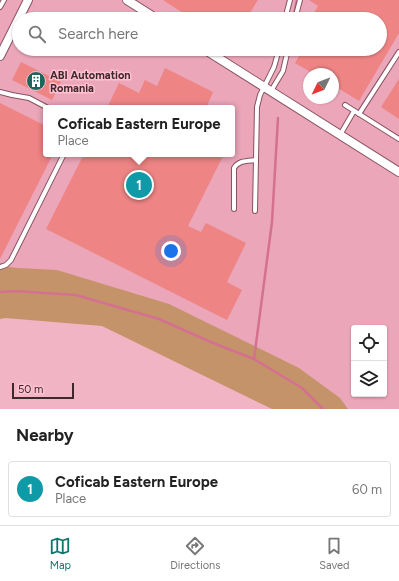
<!DOCTYPE html>
<html lang="en">
<head>
<meta charset="utf-8">
<style>
	:root { --surface:#fff; --page:#f6f6f6; --text:#222; --muted:#767676; --line:#e0e0e0; --accent:#0f766e }
	body { margin:0; font-family:Figtree,sans-serif; background:var(--page); color:var(--text) }
	.controls { position:absolute; right:12px; bottom:12px; display:grid; overflow:hidden; border-radius:4px; box-shadow:0 1px 3px #0004 }
	.controls button { width:36px; height:36px; display:grid; place-items:center; padding:0; border:0; border-bottom:1px solid var(--line); background:var(--surface); color:var(--text); font:20px sans-serif }
	.compass { position:absolute; left:303px; top:68px; width:36px; height:36px; border-radius:50%; background:var(--surface); box-shadow:0 1px 3px #0004; rotate:227deg }
	.scale { position:absolute; left:12px; bottom:10px; width:62px; box-sizing:border-box; padding-left:4px; border:2px solid #3f272e; border-top:0; font-size:11px; line-height:14px; white-space:nowrap; color:#3f272e; -webkit-text-stroke:3px #ffc1d1; paint-order:stroke }
	.you { position:absolute; left:171px; top:251px; width:14px; height:14px; margin:-10px; border:3px solid #fff; border-radius:50%; background:#1a73e8; box-shadow:0 0 0 6px #1a73e833 }
	.badge { display:grid; place-items:center; width:26px; height:26px; border-radius:50%; background:var(--accent); color:#fff; font-size:13px; font-weight:700 }
	.pin { position:absolute; translate:-50% -50%; border:2px solid #fff; box-shadow:0 1px 4px #0006 }
	.popup { position:absolute; left:43px; top:105px; width:192px; height:52px; box-sizing:border-box; display:grid; place-content:center; border-radius:4px; background:var(--surface); filter:drop-shadow(0 1px 3px #0005); font-size:13px; white-space:nowrap; color:var(--muted) }
	.popup b { font-size:15px; color:var(--text) }
	.popup::after { content:''; position:absolute; left:50%; top:100%; margin-left:-8px; border:8px solid transparent; border-top-color:var(--surface) }
	.list { margin:0; padding:0; list-style:none }
	h2 { display:flex; justify-content:space-between; align-items:center; height:52px; margin:0; padding:0 16px; font-size:17px }
	h2 small { font-size:13px; font-weight:400; color:var(--muted) }
	.list li { display:grid; grid-template-columns:26px 1fr auto; gap:12px; align-items:center; box-sizing:border-box; height:56px; margin:0 8px 8px; padding:0 8px; border:1px solid var(--line); border-radius:4px }
	.list b { display:block; font-size:15px; white-space:nowrap }
	.list p { margin:0; font-size:13px; white-space:nowrap; color:var(--muted) }
	.list em { font-size:13px; font-style:normal; color:var(--muted) }
	.icon { flex:none; width:22px; height:22px; fill:none; stroke:currentColor; stroke-width:2; stroke-linecap:round; stroke-linejoin:round }
	.map { position:relative; flex:none; width:399px; height:409px; overflow:hidden }
	.search { position:absolute; background:var(--surface); box-shadow:0 1px 3px #0004; left:12px; right:12px; top:12px; height:44px; display:flex; align-items:center; gap:10px; box-sizing:border-box; padding:0 14px; border-radius:22px; color:var(--muted); font-size:15px }
	.sheet { height:116px; background:var(--surface) }
	nav { display:flex; justify-content:space-around; align-items:center; box-sizing:border-box; height:56px; border-top:1px solid var(--line); background:var(--surface); font-size:11px; color:var(--muted) }
	nav a { display:grid; justify-items:center; gap:2px }
	nav .on { color:var(--accent) }
	.map>svg:first-child { display:block }
	.built { fill:#eba6b9; fill-rule:evenodd }
	.green { fill:#c59369 }
	.lines { fill:none; stroke-linecap:round; stroke-linejoin:round }
	.stream { stroke:#d47090; stroke-width:2.5 }
	.building { fill:#ee8484 }
	.lane-casing { stroke:#875261; stroke-width:6 }
	.street-casing { stroke:#875261; stroke-width:10 }
	.lane { stroke:#fff; stroke-width:4 }
	.street { stroke:#fff; stroke-width:8 }
	.labels { text-anchor:middle; stroke-width:3; stroke-linejoin:round; paint-order:stroke }
	.poi-label { font-size:11px; font-weight:bold; fill:#3f272e; stroke:#ffc1d1; text-anchor:start }
</style>
</head>
<body>
<div class="map">
<svg width="399" height="409" viewBox="0 0 399 409">
	<rect width="100%" height="100%" fill="#f1b4c4"/>
	<path class="built" d="M0 0H399V409H348L340 398 18 268 0 266ZM19 19H380V49H19ZM309 74H333V98H309ZM46 108H232V154H46ZM354 328H384V394H354Z"/>
	<path class="green" d="M0 266 18 268 57 270 169 304 299 368 340 398 348 409H272L102 326 5 318 0 319Z"/>
	<g class="lines">
		<g class="stream">
			<path d="M293 19 297 0"/>
			<path d="M285 53 286 49"/>
			<path d="M0 292 14 291 76 295 159 319 213 343 254 359 302 388 323 409"/>
			<path d="M254 359 272 222 278 118"/>
		</g>
	</g>
	<g class="building">
		<path d="M163 0H258L246 19H192Z"/>
		<path d="M309 0H399V33L359 101 333 85V74H314L295 63 303 49H380V19H310L318 6Z"/>
		<path d="M21 62 61 82 52 100 12 80Z"/>
		<path d="M165 68 213 92 206 108H107L119 83 139 93 145 80 157 86Z"/>
		<path d="M399 79V119L381 107Z"/>
		<path d="M0 103 46 126V154H53L0 259Z"/>
		<path d="M84 154H224L188 226 201 232 206 223 246 243 227 282 242 290 227 320 46 229Z"/>
	</g>
	<g class="lines">
		<defs>
			<g id="lane">
				<path d="M0 7 4 0"/>
				<path d="M285 19 290 0"/>
				<path d="M295 19 300 0"/>
				<path d="M271 91 283 71 288 49"/>
				<path d="M0 92 12 95 29 98 48 108"/>
				<path d="M345 105 399 139"/>
				<path d="M359 114 399 52"/>
				<path d="M340 135 354 111"/>
				<path d="M234 209V168C239 160 248 161 256 160"/>
				<path d="M255 211 257 107 260 95 274 67 279 49"/>
				<path d="M0 267 6 265 11 260 64 154"/>
			</g>
			<g id="street">
				<path d="M127 0 157 19"/>
				<path d="M204 49 399 172"/>
				<path d="M0 56 28 0"/>
			</g>
		</defs>
		<use href="#lane" class="lane-casing"/>
		<use href="#street" class="street-casing"/>
		<use href="#lane" class="lane"/>
		<use href="#street" class="street"/>
	</g>
	<defs>
		<symbol id="building-disc" viewBox="-11 -11 22 22"><circle r="9.5" fill="#1e665c" stroke="#ffc1d1"/><path d="M-4-6H4V6H1V3H-1V6H-4ZM-2.5-4.3h1.7v1.8h-1.7ZM.8-4.3h1.7v1.8H.8ZM-2.5-1h1.7V.8h-1.7ZM.8-1h1.7V.8H.8Z" fill="#fff"/></symbol>
	</defs>
	<g fill-rule="evenodd">
		<use href="#building-disc" x="25" y="70" width="22" height="22"/>
	</g>
	<g class="labels">
		<g class="poi-label">
			<text x="50" y="79">ABI Automation<tspan x="50" dy="13">Romania</tspan></text>
		</g>
	</g>
</svg>
<div class="controls">
<button><svg class="icon" aria-label="locate" viewBox="0 0 24 24"><circle cx="12" cy="12" r="6"/><path d="M12 2v4M12 18v4M2 12h4M18 12h4"/></svg></button>
<button><svg class="icon" aria-label="layers" viewBox="0 0 24 24"><path d="M12 4l9 5-9 5-9-5zM3 14l9 5 9-5"/></svg></button>
</div>
<svg class="compass" viewBox="-18 -18 36 36"><path d="M0-13l5 13h-10z" fill="#e53935"/><path d="M0 13l5-13h-10z" fill="#767676"/></svg>
<div class="scale">50 m</div>
<div class="you"></div>
<div class="pin badge" style="left:139px;top:185px;background:#0f9aa8">1</div>
<div class="popup"><b>Coficab Eastern Europe</b>Place</div>
<div class="search"><svg class="icon" aria-label="search" viewBox="0 0 24 24"><circle cx="10" cy="10" r="6"/><path d="M15 15l6 6"/></svg>Search here</div>
</div>
<section class="sheet">
<h2>Nearby<small></small></h2>
<ul class="list">
<li><span class="badge" style="background:#0f9aa8">1</span><div><b>Coficab Eastern Europe</b><p>Place</p></div><em>60 m</em></li>
</ul>
</section>
<nav>
<a class="on"><svg class="icon" aria-label="map" viewBox="0 0 24 24"><path d="M3 6l6-2 6 2 6-2v14l-6 2-6-2-6 2zM9 4v14M15 6v14"/></svg>Map</a>
<a><svg class="icon" aria-label="directions" viewBox="0 0 24 24"><path d="M12 3l9 9-9 9-9-9zM9 14v-3h6M13 9l2 2-2 2"/></svg>Directions</a>
<a><svg class="icon" aria-label="saved" viewBox="0 0 24 24"><path d="M7 4h10v16l-5-4-5 4z"/></svg>Saved</a>
</nav>
</body>
</html>
